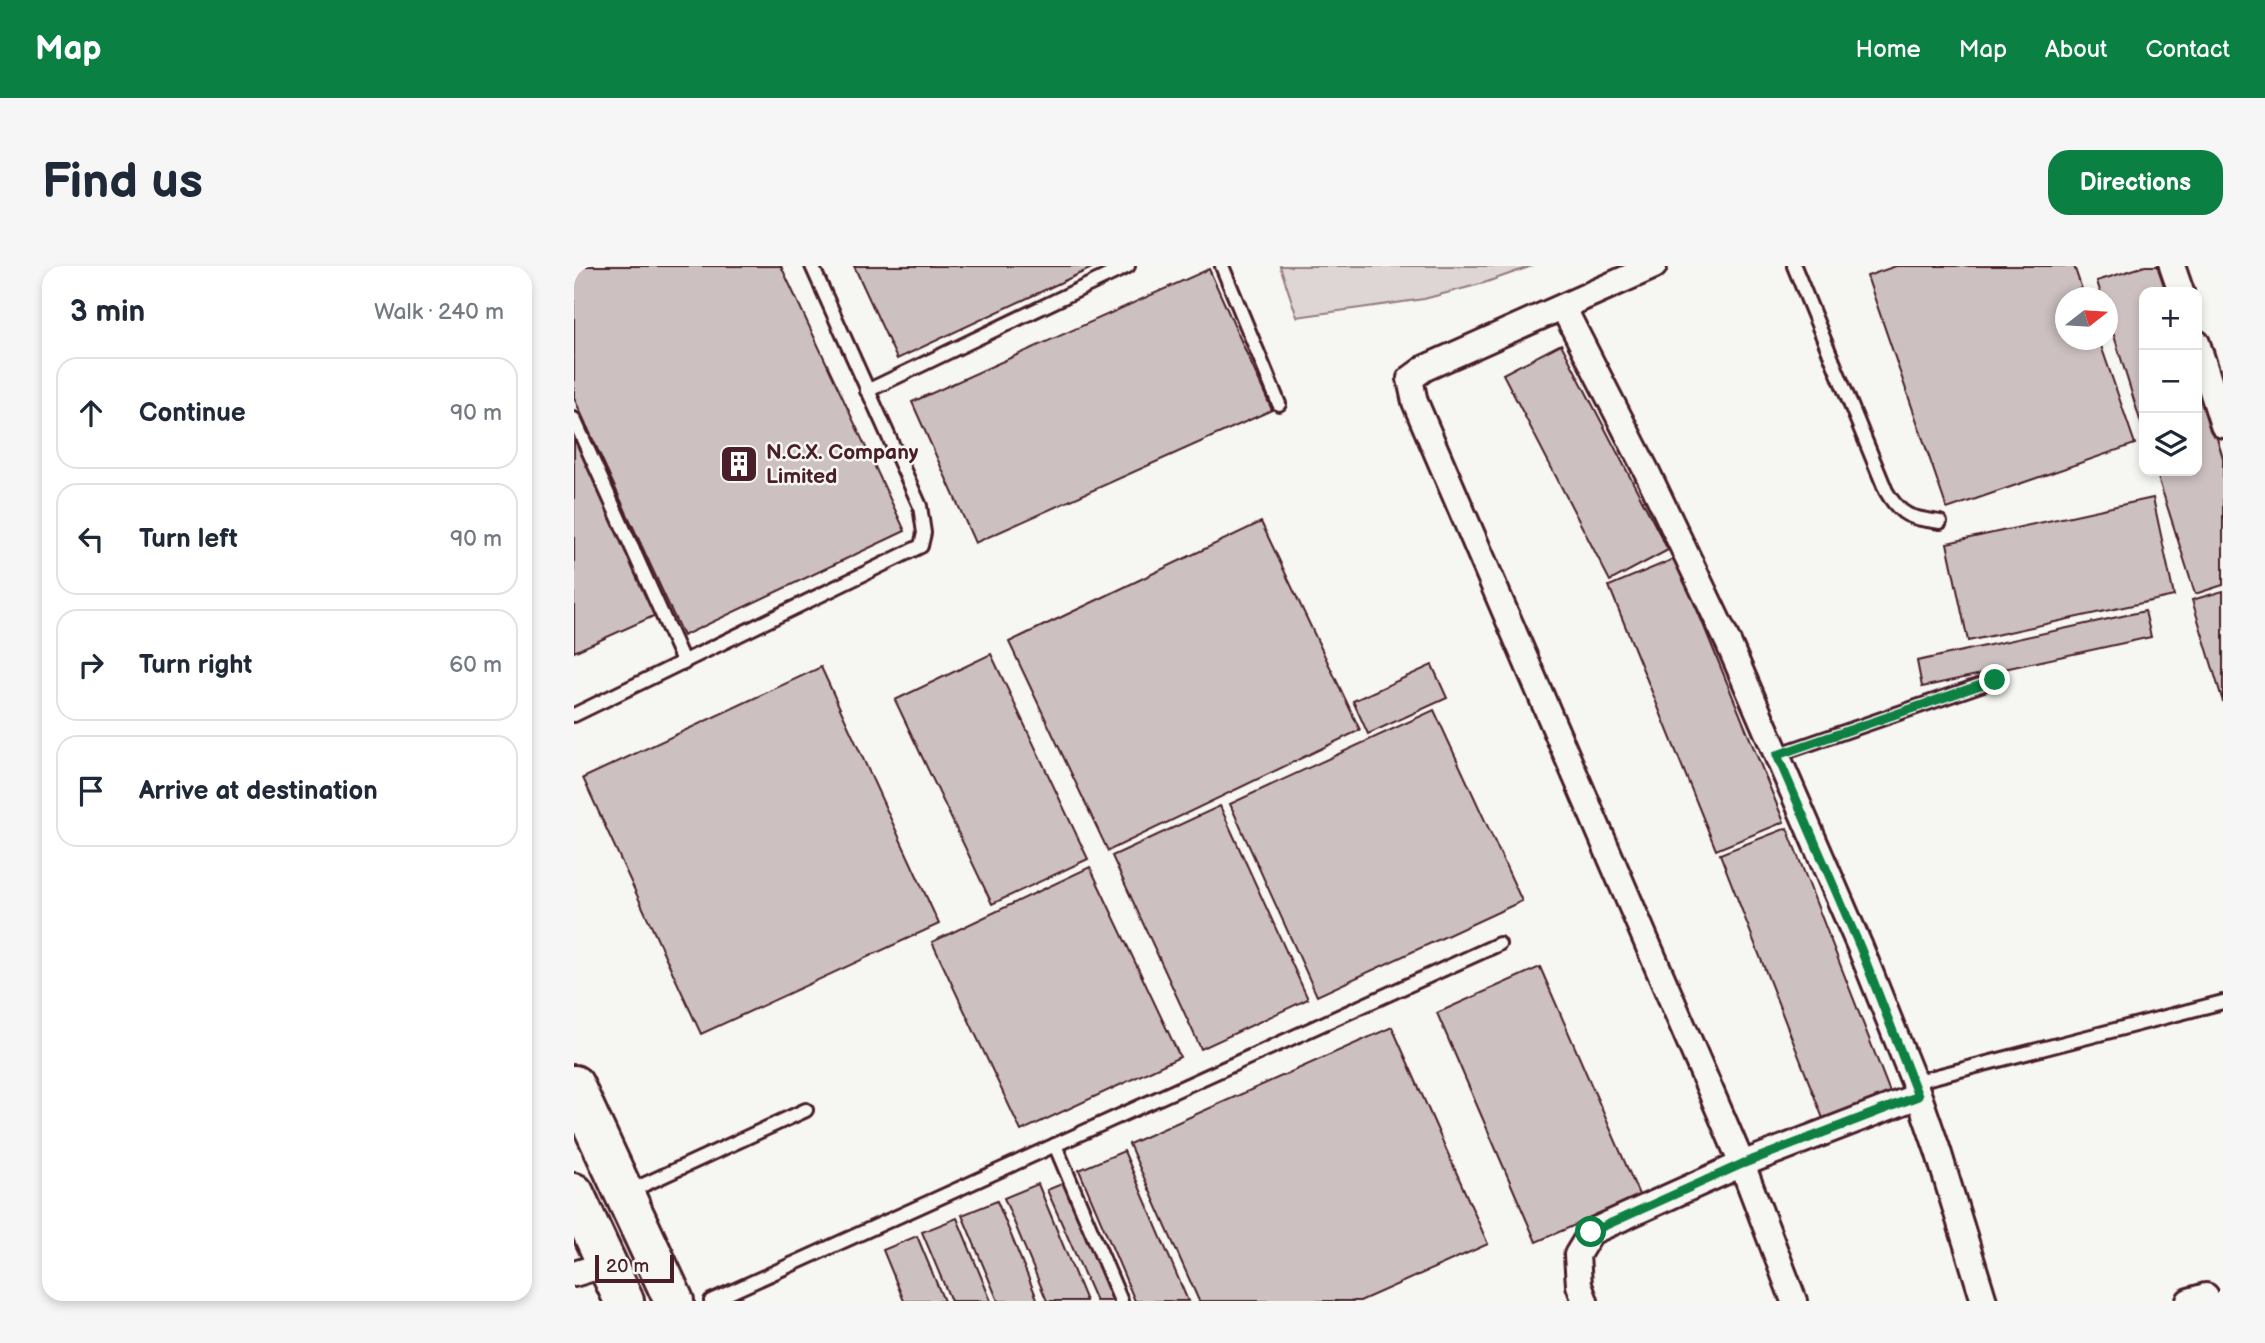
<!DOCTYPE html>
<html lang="en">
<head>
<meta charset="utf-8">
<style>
	:root { --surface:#fff; --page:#f6f6f7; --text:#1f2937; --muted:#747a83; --line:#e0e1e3; --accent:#0b8043 }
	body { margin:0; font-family:"Balsamiq Sans",sans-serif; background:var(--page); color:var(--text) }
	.controls { position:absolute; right:21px; top:21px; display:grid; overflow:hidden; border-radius:14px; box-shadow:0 4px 10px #0003 }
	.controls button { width:63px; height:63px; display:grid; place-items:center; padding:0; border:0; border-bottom:2px solid var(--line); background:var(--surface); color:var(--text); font:35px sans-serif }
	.compass { position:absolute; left:1481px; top:21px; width:63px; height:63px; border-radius:50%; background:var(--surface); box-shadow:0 4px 10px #0003; rotate:73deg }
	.scale { position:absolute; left:21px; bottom:18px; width:79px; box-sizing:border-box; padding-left:7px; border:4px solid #4a1f2b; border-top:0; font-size:19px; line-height:24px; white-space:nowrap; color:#4a1f2b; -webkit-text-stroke:5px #f6f6f2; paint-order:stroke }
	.stop { position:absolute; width:21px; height:21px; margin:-16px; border:5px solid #0b8043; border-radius:50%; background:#fff }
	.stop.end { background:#0b8043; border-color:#fff; box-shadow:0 2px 7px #0008 }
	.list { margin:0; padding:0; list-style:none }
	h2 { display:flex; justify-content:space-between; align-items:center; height:91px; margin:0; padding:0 28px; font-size:30px }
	h2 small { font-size:23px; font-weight:400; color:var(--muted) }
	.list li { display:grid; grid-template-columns:46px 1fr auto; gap:21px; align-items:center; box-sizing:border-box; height:112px; margin:0 14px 14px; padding:0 14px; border:2px solid var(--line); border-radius:21px }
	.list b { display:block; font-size:26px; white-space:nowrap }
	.list em { font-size:23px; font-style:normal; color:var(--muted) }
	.icon { flex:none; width:38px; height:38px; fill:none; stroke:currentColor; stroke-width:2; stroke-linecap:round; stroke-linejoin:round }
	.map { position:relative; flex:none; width:1649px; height:1035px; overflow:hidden; border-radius:21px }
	header { display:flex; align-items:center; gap:42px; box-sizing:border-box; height:98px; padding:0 35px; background:var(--accent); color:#fff }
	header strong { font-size:33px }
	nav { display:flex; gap:38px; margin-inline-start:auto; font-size:24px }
	.intro { display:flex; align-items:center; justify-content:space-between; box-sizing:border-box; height:168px; padding:0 42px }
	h1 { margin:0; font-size:49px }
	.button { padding:18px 32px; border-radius:21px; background:var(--accent); color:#fff; font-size:24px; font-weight:700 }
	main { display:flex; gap:42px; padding:0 42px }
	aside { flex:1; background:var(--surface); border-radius:21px; box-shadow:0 4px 10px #0003 }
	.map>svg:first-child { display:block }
	.green { fill:#ddd6d5; stroke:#947a80; stroke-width:2 }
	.building { fill:#ccc1c0; stroke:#4a1f2b; stroke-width:2 }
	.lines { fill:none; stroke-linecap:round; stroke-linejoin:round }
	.service-casing { stroke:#4a1f2b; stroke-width:18 }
	.minor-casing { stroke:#4a1f2b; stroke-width:30 }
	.primary-casing { stroke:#4a1f2b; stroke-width:44 }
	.service { stroke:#f6f6f2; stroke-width:12 }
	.minor { stroke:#f6f6f2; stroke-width:24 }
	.primary { stroke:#f6f6f2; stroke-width:38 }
	.route { stroke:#0b8043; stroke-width:9 }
	.labels { text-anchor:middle; stroke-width:5; stroke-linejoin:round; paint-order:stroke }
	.poi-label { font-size:21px; font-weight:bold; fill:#4a1f2b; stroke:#f6f6f2; text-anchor:start }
</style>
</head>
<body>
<header>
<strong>Map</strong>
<nav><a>Home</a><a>Map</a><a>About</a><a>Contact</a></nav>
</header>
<div class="intro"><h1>Find us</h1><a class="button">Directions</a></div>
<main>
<aside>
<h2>3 min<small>Walk · 240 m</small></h2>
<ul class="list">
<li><svg class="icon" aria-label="ahead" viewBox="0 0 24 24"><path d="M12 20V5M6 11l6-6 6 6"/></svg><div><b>Continue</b></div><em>90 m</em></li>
<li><svg class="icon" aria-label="left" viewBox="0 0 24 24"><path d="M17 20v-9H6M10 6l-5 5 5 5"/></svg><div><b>Turn left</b></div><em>90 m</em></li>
<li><svg class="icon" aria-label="right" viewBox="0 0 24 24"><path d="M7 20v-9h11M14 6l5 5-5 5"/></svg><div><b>Turn right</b></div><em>60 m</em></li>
<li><svg class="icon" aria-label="arrive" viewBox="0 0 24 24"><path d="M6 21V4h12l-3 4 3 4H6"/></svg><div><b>Arrive at destination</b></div></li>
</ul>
</aside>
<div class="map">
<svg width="1649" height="1035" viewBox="0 0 1649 1035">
	<rect width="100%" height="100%" fill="#f6f6f2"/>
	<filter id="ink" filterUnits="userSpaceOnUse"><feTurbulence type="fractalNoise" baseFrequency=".0143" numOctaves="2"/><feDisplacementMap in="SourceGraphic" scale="14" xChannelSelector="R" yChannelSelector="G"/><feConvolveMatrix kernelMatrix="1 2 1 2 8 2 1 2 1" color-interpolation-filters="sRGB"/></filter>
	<g filter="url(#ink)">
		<path class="green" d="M706 0H958L910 17 850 33 723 51Z"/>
		<g class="building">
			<path d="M0 0H207L331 265 109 370 0 132Z"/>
			<path d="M280 0H522L323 93Z"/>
			<path d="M1322 0H1500L1511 32H1492V74H1525L1561 178 1373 243 1293 10Z"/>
			<path d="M1571 0H1589L1597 26H1570V167L1534 50V32H1528L1523 15Z"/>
			<path d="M635 3 698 144 401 277 338 136Z"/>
			<path d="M987 78 1094 284 1036 315 929 108Z"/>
			<path d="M1623 108 1649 192V319L1621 328 1582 205H1623Z"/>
			<path d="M0 170 82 349 0 386Z"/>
			<path d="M1579 232 1600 330 1394 375 1373 277Z"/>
			<path d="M687 256 786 464 534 585 435 376Z"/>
			<path d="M1102 292 1210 556 1142 584 1035 320Z"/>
			<path d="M1649 325V436L1618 334Z"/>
			<path d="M1571 345 1577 371 1348 421 1343 395Z"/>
			<path d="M417 388 514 593 418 638 321 434Z"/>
			<path d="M858 399 873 432 794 468 779 435Z"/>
			<path d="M247 401 365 658 127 768 9 512Z"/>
			<path d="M860 444 948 635 743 730 656 538Z"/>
			<path d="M646 540 734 733 627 783 538 590Z"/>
			<path d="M1213 562 1317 829 1250 855 1146 588Z"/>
			<path d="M516 601 606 791 447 865 358 676Z"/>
			<path d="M966 701 1066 931 962 976 863 747Z"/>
			<path d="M818 761 914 978 786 1035H625L555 878Z"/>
			<path d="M550 885 614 1035H561L505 904Z"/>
			<path d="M490 917 542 1035H522L473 924Z"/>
			<path d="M464 918 512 1035H473L430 932Z"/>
			<path d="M423 935 464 1035H424L388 949Z"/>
			<path d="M383 952 417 1035H377L348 966Z"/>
			<path d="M343 970 370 1035H330L309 984Z"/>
		</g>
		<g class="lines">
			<defs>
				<g id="service">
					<path d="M648 0 705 138"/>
					<path d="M1220 0 1312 225C1327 251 1337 252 1366 256"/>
					<path d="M293 125 554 0"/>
					<path d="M0 153 110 397"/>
					<path d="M0 449 347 280 350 267 346 240 238 0"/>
					<path d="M1203 489 1421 414"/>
					<path d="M1340 816 1649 736"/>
					<path d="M481 879 547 1035"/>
					<path d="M54 926 232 844"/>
					<path d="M137 1035 925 678"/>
				</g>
				<g id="minor">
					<path d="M1080 0 851 102 836 113 841 136 1168 898 1220 1035"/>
					<path d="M1598 0 1607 26"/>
					<path d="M989 41 1073 206 1154 376 1286 681 1340 816 1364 885 1410 1035"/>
					<path d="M1623 77 1649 159"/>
					<path d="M0 1008 33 998"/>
					<path d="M1011 1035 1005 1019 1003 989 1017 966 1168 898 1344 830"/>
					<path d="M1615 1035 1632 1030"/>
				</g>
				<g id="primary">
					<path d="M0 819 100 1035"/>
					<path d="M0 927 50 1035"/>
				</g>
			</defs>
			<use href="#service" class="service-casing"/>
			<use href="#minor" class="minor-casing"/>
			<use href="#primary" class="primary-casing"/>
			<use href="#service" class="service"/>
			<use href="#minor" class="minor"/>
			<use href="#primary" class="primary"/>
		</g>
	</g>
	<g class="lines" filter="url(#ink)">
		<path class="route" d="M1017 966 1168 898 1344 830 1286 681 1203 489 1421 414"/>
	</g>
	<defs>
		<symbol id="building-square" viewBox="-11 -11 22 22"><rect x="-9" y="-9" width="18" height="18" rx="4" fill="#4a1f2b" stroke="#f6f6f2"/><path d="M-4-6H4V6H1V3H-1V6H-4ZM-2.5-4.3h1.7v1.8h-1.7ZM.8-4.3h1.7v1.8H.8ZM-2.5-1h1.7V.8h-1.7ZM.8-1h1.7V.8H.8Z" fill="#fff"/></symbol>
	</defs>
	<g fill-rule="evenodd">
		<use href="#building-square" x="143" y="176" width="44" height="44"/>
	</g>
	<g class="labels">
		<g class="poi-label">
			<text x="192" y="193">N.C.X. Company<tspan x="192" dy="24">Limited</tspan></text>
		</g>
	</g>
</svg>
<div class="controls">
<button>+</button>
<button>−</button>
<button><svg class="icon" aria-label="layers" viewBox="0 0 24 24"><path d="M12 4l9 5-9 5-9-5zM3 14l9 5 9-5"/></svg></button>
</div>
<svg class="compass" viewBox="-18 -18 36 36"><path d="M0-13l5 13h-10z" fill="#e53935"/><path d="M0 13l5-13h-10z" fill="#747a83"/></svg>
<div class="scale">20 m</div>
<div class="stop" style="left:1017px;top:966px"></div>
<div class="stop end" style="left:1421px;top:414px"></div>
</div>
</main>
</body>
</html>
